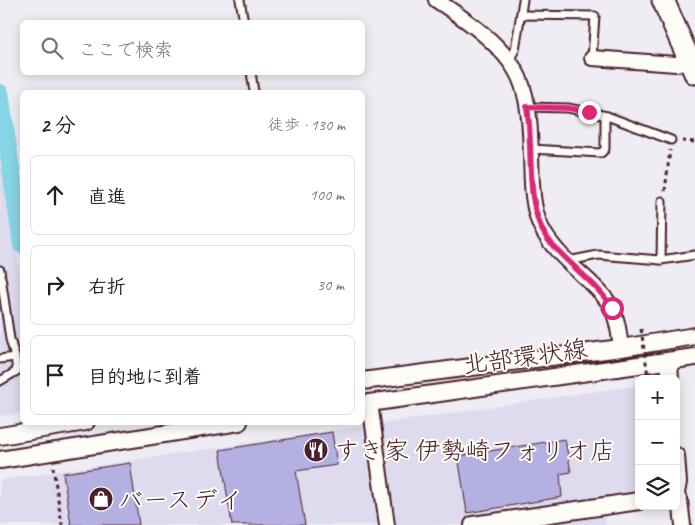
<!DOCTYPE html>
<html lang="ja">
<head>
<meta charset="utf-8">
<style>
	:root { --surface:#fff; --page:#f6f6f6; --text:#202124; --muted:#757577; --line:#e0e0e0 }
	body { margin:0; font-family:Caveat,"Klee One",sans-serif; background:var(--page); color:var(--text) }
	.controls { position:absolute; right:15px; bottom:15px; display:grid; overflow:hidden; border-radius:8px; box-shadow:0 2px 12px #0003 }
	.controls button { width:45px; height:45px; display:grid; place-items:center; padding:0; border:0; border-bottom:1px solid var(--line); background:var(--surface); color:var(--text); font:25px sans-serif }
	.stop { position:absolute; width:15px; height:15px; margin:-11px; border:4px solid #db2777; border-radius:50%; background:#fff }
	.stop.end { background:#db2777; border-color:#fff; box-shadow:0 1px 5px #0008 }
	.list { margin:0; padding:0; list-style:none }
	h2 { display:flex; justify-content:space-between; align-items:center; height:65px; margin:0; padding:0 20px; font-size:21px }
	h2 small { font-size:16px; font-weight:400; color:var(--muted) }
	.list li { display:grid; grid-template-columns:32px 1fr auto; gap:15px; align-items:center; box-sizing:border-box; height:80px; margin:0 10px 10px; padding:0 10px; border:1px solid var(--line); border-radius:8px }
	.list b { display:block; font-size:19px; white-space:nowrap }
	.list em { font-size:16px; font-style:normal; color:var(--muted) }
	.icon { flex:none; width:28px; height:28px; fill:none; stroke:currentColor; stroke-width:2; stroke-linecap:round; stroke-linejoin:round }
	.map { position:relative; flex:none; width:695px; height:525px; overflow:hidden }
	.search { position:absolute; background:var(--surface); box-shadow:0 2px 12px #0003; left:20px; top:20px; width:345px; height:55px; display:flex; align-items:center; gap:12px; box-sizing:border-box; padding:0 18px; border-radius:8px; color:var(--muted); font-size:19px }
	.panel { position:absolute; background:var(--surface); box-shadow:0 2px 12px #0003; left:20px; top:90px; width:345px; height:335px; border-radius:8px }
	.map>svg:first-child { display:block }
	.built { fill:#dedbee }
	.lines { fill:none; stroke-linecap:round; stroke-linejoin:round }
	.canal { stroke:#86d4e4; stroke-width:18 }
	.building { fill:#b5b0e2; stroke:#4a1f2b }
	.service-casing { stroke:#4a1f2b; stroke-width:11 }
	.minor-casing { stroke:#4a1f2b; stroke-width:18 }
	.tertiary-casing { stroke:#4a1f2b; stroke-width:20 }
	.primary-casing { stroke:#4a1f2b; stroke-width:25 }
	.path { stroke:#4a1f2b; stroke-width:3; stroke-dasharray:4 4; stroke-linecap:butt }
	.service { stroke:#fdfcf7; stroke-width:7 }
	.minor { stroke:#fdfcf7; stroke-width:14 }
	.tertiary { stroke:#fdfcf7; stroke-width:16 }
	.primary { stroke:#fdfcf7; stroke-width:21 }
	.path-bridge { stroke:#4a1f2b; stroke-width:3; stroke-dasharray:4 4; stroke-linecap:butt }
	.route { stroke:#db2777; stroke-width:6 }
	.labels { text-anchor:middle; stroke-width:4; stroke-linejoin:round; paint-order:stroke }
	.street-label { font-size:25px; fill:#4a1f2b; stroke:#fdfcf7 }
	.poi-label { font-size:25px; fill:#4a1f2b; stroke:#fdfcf7; text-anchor:start }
</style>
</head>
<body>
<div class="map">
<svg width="695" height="525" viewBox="0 0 695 525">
	<rect width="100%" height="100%" fill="#efedf3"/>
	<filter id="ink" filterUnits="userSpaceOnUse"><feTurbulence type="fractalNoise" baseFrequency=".02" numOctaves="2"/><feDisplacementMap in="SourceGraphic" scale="10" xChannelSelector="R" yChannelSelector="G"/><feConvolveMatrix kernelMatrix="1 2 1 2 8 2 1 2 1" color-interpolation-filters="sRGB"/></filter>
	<g filter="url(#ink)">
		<g class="built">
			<path d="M0 139 22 289V413L0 416Z"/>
			<path d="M639 385V491L601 496 606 525H0V480Z"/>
		</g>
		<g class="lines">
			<path class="canal" d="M0 93 22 245"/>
		</g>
		<g class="building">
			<path d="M332 432 337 465 296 471 305 525H232L220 450Z"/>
			<path d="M565 439 571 472 560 474 562 497 467 513 458 456Z"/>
			<path d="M130 463 139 525H71L63 473Z"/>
		</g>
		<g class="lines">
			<defs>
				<g id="service">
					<path d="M240 0 244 22"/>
					<path d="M521 15 595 16 592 58"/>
					<path d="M509 60 515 50 523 0"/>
					<path d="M251 72 254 92"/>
					<path d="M527 107 568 108 607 116 605 120V149L601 153 531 149"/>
					<path d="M607 116 671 140"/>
					<path d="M661 260 662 201"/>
					<path d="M568 261 598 255 661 260 695 255"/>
					<path d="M0 270 10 339 15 357 0 359"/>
					<path d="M0 381 17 371 15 357"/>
				</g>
				<g id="minor">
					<path d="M436 0C465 19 504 45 519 77 530 102 530 130 531 156 532 180 531 205 541 227 552 250 574 267 592 284 599 291 607 298 611 307 618 319 619 334 621 348"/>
					<path d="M592 58 676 64 691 62"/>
					<path d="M370 403 387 525"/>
					<path d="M676 495 680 500 683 525"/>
				</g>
				<g id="tertiary">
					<path d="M669 361 670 379"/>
					<path d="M362 381 621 348 695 336"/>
					<path d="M362 404 695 357"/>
					<path d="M0 436 86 422"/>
					<path d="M676 456 678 482 676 493"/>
					<path d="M0 460 239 422"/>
					<path d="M473 525 639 501"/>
				</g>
				<path id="primary" d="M663 0 695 73"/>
			</defs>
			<use href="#service" class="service-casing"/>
			<use href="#minor" class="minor-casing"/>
			<use href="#tertiary" class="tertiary-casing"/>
			<use href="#primary" class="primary-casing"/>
			<g class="path">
				<path d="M682 141 695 142"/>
				<path d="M665 191 670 150"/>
				<path d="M53 467 62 525"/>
			</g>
			<use href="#service" class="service"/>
			<use href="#minor" class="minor"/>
			<use href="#tertiary" class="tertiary"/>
			<use href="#primary" class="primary"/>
			<path class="path-bridge" d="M641 329 648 376"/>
		</g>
	</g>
	<g class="lines" filter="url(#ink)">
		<path class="route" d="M589 112 568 108 527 107C534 146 524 205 547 238 566 264 596 281 612 308"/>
	</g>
	<defs>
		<symbol id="restaurant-disc" viewBox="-11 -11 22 22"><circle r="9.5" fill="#4a1f2b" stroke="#fdfcf7"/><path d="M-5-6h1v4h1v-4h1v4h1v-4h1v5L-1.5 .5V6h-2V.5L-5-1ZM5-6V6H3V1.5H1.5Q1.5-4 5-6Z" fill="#fff"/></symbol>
		<symbol id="shop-disc" viewBox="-11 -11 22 22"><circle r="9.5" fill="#4a1f2b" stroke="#fdfcf7"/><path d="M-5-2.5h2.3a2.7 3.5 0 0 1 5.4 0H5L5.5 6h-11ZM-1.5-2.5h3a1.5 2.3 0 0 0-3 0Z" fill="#fff"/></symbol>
	</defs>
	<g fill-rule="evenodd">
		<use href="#restaurant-disc" x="302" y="436" width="28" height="28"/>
		<use href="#shop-disc" x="87" y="485" width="28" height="28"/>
	</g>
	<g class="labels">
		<g class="street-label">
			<text transform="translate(525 356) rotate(-8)" y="9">北部環状線</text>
		</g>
		<g class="poi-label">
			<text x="334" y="459">すき家 伊勢崎フォリオ店</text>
			<text x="118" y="508">バースデイ</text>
		</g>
	</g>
</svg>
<div class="controls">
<button>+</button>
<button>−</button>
<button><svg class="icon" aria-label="layers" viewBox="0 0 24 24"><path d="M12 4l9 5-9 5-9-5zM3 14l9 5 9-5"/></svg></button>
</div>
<div class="stop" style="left:612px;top:308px"></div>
<div class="stop end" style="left:589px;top:112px"></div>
<div class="search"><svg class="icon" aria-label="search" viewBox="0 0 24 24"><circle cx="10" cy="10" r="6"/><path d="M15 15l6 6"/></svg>ここで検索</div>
<section class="panel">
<h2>2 分<small>徒歩 · 130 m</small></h2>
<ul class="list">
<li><svg class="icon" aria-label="ahead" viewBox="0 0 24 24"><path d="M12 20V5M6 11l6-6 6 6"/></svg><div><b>直進</b></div><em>100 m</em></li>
<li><svg class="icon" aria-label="right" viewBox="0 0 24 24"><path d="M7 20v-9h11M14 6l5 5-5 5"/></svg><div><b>右折</b></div><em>30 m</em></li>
<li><svg class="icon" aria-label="arrive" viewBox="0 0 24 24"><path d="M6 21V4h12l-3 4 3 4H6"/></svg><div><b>目的地に到着</b></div></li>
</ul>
</section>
</div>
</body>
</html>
